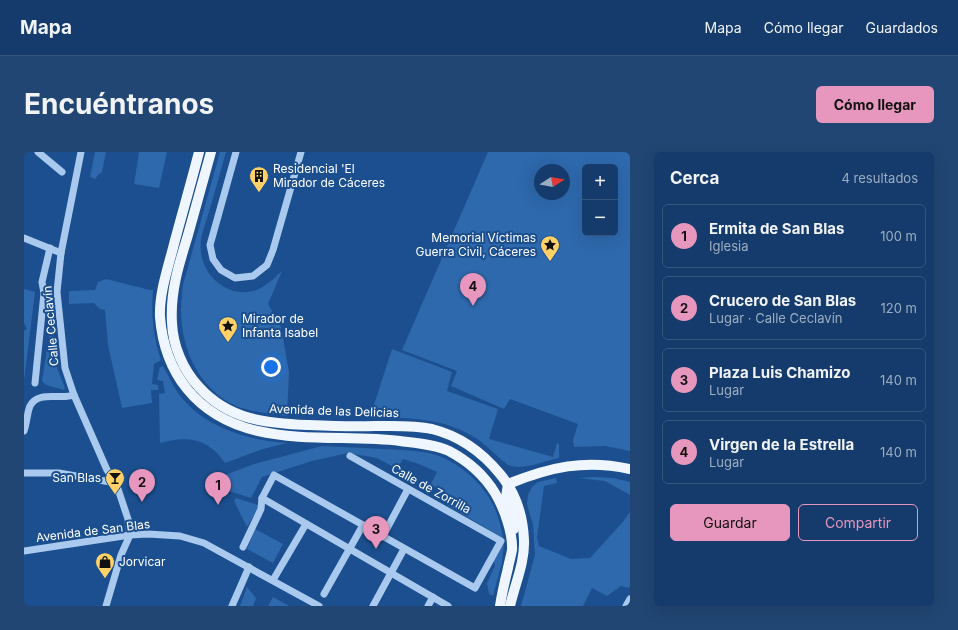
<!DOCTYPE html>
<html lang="es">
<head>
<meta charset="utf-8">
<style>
	:root { --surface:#143b6b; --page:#214673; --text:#f1f3f6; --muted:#9dadc1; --line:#33557e; --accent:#e797bd }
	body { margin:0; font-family:Inter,sans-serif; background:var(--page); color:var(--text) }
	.controls { position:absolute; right:12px; top:12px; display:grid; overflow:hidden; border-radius:6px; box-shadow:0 4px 16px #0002 }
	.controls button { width:36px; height:36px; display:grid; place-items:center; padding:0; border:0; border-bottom:1px solid var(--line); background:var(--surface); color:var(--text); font:20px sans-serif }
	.compass { position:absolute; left:510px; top:12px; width:36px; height:36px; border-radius:50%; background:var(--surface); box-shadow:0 4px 16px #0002; rotate:79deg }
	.you { position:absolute; left:247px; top:215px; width:14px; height:14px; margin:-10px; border:3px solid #fff; border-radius:50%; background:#1a73e8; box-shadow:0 0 0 6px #1a73e833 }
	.badge { display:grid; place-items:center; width:26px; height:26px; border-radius:50%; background:var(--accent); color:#111; font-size:13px; font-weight:700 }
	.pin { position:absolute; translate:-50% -33px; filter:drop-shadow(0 1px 2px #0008) }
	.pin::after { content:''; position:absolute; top:21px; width:14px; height:12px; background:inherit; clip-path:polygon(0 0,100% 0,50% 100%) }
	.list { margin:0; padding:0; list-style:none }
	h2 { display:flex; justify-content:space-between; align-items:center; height:52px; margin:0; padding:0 16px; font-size:17px }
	h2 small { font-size:13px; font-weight:400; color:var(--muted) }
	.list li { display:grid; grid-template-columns:26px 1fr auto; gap:12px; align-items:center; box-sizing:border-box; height:64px; margin:0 8px 8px; padding:0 8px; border:1px solid var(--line); border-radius:6px }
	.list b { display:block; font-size:15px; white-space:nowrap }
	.list p { margin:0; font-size:13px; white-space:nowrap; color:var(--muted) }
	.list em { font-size:13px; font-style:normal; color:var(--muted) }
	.actions { display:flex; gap:8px; padding:12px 16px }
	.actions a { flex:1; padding:9px 0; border:1px solid var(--accent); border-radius:6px; text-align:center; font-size:14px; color:var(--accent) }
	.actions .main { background:var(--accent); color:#111 }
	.map { position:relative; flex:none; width:606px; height:454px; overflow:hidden; border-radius:6px }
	header { display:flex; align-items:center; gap:24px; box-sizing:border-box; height:56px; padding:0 20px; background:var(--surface); border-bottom:1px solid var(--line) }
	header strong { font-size:19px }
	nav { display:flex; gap:22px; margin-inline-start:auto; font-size:14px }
	.intro { display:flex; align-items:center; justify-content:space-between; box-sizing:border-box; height:96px; padding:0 24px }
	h1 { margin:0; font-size:28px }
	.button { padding:10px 18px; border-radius:6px; background:var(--accent); color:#111; font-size:14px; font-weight:700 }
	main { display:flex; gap:24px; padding:0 24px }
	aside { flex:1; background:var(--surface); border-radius:6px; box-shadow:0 4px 16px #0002 }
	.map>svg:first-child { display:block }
	.green { fill:#2e69ad; fill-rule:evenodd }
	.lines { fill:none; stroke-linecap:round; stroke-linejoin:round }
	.minor { stroke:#a9c9ee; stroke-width:7 }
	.major { stroke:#f0f6ff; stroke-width:10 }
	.labels { text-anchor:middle; stroke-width:4; stroke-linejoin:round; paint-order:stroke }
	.poi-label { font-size:12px; fill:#fff; stroke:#1b4f8f; text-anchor:start }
	.street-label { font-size:12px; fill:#fff; stroke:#1b4f8f }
</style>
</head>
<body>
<header>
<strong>Mapa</strong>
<nav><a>Mapa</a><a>Cómo llegar</a><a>Guardados</a></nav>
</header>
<div class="intro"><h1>Encuéntranos</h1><a class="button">Cómo llegar</a></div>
<main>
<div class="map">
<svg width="606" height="454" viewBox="0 0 606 454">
	<rect width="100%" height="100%" fill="#1b4f8f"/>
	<g class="green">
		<path d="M71 0H82L78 20 73 24 72 27 66 25Z"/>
		<path d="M115 0H143L135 36 110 32Z"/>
		<path d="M196 0H202C197 18 192 35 187 53 184 64 179 76 177 88 174 110 187 131 207 138 230 145 242 134 258 119L244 152 257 175 265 220 263 264C247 262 228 260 212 254 175 237 157 197 157 158 157 150 158 141 159 133Z"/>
		<path d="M464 0H606V299L581 294 550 295 549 288 554 272 486 247 480 257 427 234 433 219 378 198ZM561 15H591V81H561ZM516 18H540V42H516Z"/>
		<path d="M82 127 126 138H129C127 162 129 185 137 208L130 212 128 232 134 233V238H127L128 251 98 256 84 193 81 158 76 157 70 151 45 152V139L71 138 74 130Z"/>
		<path d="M0 137 11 140 0 229V179L3 177 0 171Z"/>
		<path d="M28 165 33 216 41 236 40 238 22 233 18 229Z"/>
		<path d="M368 197 428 220 423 239 474 257 465 287 529 305 533 291 535 292V306C520 309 499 319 484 313 473 305 464 294 453 287 421 265 383 266 346 265Z"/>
		<path d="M139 214C144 223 148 232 154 241 179 275 222 288 263 291L239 297 201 311C185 287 164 283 136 291L135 242 141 241 139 229 133 228 136 215Z"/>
		<path d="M298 294C318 295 339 296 359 297 379 298 402 298 420 306 441 316 462 335 471 357 475 366 477 376 479 386L423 353 424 344 407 332 413 320 395 312 379 307 373 317 353 306 324 301 288 309 238 325 227 346 186 333 188 328 230 312Z"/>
		<path d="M570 325 589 326 606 330V343L581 329 554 326Z"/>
		<path d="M532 326 533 331 520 334 513 386 515 394 547 407 566 406 598 371 606 360V433L605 436 597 434 583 444 568 436 559 454H497L511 403 509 373 503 352 504 343 508 335 514 330Z"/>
		<path d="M212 346 234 353 235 355 223 375 210 349Z"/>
		<path d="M231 377 259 392 249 411 223 397Z"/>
		<path d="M480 391 478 410 469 444 465 442 463 431 471 414 470 408Z"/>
		<path d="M223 435 232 446 229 454H216Z"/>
		<path d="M249 445 265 454H244Z"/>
	</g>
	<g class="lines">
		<g class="minor">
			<path d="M14 0 38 20"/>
			<path d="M57 0 37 101 33 140 41 216 50 243 83 318 92 331 104 367 106 383"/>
			<path d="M212 0 186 93 189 107 197 118 211 126 229 124 243 113 249 98 277 0"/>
			<path d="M0 86 37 101"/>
			<path d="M11 231 20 141 18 130 26 96"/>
			<path d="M0 279C3 271 3 261 6 254 14 238 37 248 50 243"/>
			<path d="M0 321H35L92 331"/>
			<path d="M238 346 424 454"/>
			<path d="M359 384 384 337"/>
			<path d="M219 395 237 357 238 346 250 323 451 436 477 389 326 304"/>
			<path d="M0 399 106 383 124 382 156 384 180 391 295 454"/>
			<path d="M249 428 282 372"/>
			<path d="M300 442 339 373"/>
			<path d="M82 454 97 403 106 383"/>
			<path d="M208 454 225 415"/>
			<path d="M349 454 380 397"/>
			<path d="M404 454 409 445"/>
			<path d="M602 454 606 447"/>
		</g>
		<g class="major">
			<path d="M175 0C167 31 158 62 150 92 144 116 135 141 136 165 138 191 147 217 163 237 215 301 305 280 376 289 392 291 410 292 425 299 444 309 460 323 471 341 480 356 489 381 488 398 487 404 485 410 484 416 481 428 478 441 476 454"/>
			<path d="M187 0C179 28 172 55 164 83 155 112 146 140 148 171 149 194 159 218 175 235 205 268 241 271 283 273 306 274 328 275 351 274 369 274 390 273 408 277 436 284 458 300 476 322 491 340 499 363 500 388 501 410 491 432 486 454"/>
			<path d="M484 332C526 315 561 307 606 317"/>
			<path d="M484 332 482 345 491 368 490 377"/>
		</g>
	</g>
	<defs>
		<symbol id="building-pin" viewBox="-11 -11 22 30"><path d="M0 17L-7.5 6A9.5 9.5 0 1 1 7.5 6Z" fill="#ffd166" stroke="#1b4f8f"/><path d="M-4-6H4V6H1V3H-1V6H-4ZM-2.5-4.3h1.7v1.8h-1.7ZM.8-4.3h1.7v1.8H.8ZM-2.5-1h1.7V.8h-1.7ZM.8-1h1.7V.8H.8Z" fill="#111"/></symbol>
		<symbol id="sight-pin" viewBox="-11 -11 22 30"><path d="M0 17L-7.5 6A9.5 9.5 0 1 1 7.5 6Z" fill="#ffd166" stroke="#1b4f8f"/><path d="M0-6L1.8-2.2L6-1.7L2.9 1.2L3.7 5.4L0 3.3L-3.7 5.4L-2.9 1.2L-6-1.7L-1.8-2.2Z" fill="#111"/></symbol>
		<symbol id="bar-pin" viewBox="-11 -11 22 30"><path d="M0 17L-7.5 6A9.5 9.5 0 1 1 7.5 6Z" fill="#ffd166" stroke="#1b4f8f"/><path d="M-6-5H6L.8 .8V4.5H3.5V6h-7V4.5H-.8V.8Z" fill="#111"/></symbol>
		<symbol id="shop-pin" viewBox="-11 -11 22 30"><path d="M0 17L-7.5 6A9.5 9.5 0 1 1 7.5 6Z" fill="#ffd166" stroke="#1b4f8f"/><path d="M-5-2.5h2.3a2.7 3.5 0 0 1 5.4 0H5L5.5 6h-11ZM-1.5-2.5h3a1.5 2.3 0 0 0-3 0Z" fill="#111"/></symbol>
	</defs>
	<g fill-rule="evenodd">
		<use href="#building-pin" x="224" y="13" width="22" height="30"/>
		<use href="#sight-pin" x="515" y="82" width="22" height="30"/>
		<use href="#sight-pin" x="193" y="163" width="22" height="30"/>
		<use href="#bar-pin" x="80" y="315" width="22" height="30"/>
		<use href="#shop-pin" x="70" y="399" width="22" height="30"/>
	</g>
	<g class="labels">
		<g class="poi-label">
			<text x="249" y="21">Residencial 'El<tspan x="249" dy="14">Mirador de Cáceres</tspan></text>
			<text x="512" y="90" text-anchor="end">Memorial Víctimas<tspan x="512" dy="14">Guerra Civil, Cáceres</tspan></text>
			<text x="218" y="171">Mirador de<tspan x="218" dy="14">Infanta Isabel</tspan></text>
			<text x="77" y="330" text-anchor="end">San Blas</text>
			<text x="95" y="414">Jorvicar</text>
		</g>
		<g class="street-label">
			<text transform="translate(27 174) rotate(-95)" y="4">Calle Ceclavín</text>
			<text transform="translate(310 259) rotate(2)" y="4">Avenida de las Delicias</text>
			<text transform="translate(407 337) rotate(29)" y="4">Calle de Zorrilla</text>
			<text transform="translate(69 379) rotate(-7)" y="4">Avenida de San Blas</text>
		</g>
	</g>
</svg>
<div class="controls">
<button>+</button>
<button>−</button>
</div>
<svg class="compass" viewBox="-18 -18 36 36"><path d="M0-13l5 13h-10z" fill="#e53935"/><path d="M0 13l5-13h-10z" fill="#9dadc1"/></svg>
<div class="you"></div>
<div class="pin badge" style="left:194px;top:353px">1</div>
<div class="pin badge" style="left:118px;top:350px">2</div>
<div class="pin badge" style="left:352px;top:397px">3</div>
<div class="pin badge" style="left:449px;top:154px">4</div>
</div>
<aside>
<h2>Cerca<small>4 resultados</small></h2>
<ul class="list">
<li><span class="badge">1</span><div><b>Ermita de San Blas</b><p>Iglesia</p></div><em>100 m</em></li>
<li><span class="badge">2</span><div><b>Crucero de San Blas</b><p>Lugar · Calle Ceclavín</p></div><em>120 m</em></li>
<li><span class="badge">3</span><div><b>Plaza Luis Chamizo</b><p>Lugar</p></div><em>140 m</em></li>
<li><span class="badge">4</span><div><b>Virgen de la Estrella</b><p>Lugar</p></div><em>140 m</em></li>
</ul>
<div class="actions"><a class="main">Guardar</a><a>Compartir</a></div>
</aside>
</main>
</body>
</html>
